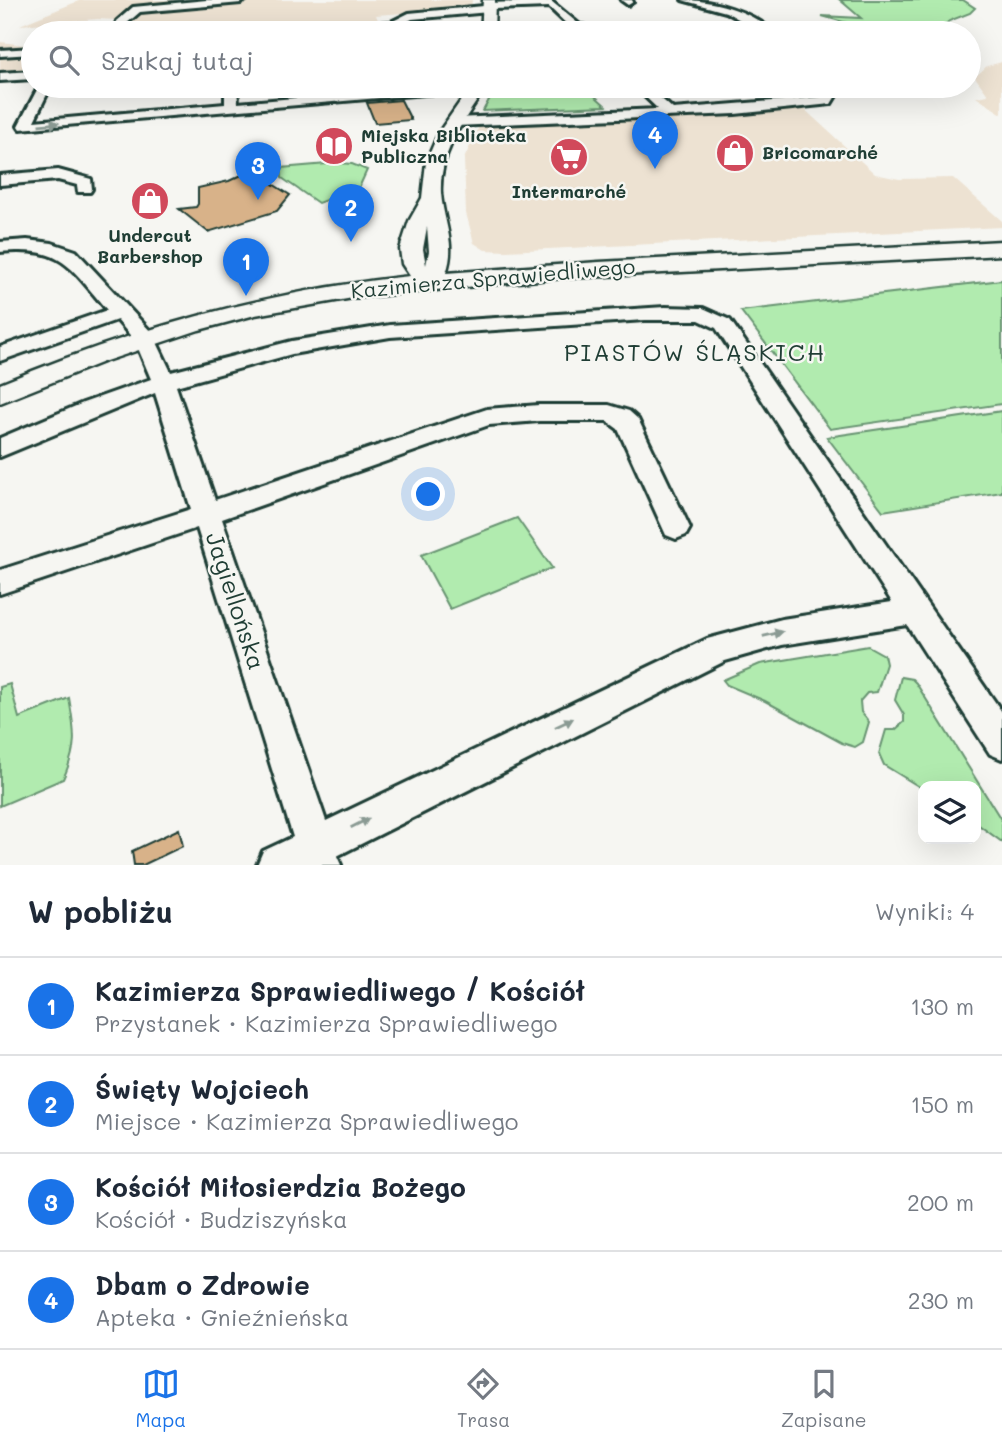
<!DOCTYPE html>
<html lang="pl">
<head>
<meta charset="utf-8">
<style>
	:root { --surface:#fff; --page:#f6f6f7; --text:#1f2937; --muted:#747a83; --line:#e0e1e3; --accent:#1a73e8 }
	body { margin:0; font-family:Mali,sans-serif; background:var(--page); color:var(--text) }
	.controls { position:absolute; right:21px; bottom:21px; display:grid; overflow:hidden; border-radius:14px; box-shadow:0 7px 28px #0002 }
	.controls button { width:63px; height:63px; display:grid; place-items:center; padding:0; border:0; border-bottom:2px solid var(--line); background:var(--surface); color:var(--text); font:35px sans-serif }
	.you { position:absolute; left:429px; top:495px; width:24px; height:24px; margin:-18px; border:5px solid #fff; border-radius:50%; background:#1a73e8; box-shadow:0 0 0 10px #1a73e833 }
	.badge { display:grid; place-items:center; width:46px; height:46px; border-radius:50%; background:var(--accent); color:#fff; font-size:23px; font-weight:700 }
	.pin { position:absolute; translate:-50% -58px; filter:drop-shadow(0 2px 4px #0008) }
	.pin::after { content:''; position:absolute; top:37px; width:24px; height:21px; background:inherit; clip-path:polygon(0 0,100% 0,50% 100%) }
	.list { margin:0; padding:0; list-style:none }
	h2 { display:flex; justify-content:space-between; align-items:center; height:91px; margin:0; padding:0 28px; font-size:30px }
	h2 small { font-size:23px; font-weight:400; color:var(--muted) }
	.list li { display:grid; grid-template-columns:46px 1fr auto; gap:21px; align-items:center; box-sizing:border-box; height:98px; padding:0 28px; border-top:2px solid var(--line) }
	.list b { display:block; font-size:26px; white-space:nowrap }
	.list p { margin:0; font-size:23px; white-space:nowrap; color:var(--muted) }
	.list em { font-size:23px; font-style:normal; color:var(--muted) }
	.icon { flex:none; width:38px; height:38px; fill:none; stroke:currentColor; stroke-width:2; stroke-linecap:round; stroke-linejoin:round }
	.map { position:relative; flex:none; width:1002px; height:865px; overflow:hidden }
	.search { position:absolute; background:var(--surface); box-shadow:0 7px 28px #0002; left:21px; right:21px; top:21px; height:77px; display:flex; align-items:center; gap:18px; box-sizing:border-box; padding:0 24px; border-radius:38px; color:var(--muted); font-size:26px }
	.sheet { height:483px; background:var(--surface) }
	nav { display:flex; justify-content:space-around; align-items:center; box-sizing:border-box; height:98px; border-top:2px solid var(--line); background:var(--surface); font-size:19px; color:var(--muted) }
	nav a { display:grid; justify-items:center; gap:4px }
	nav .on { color:var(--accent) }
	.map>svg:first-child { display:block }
	.built { fill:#ede2d2 }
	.green { fill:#b1ebaf; stroke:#689472; stroke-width:2 }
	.building { fill:#d8b289; stroke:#1f3d34; stroke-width:2 }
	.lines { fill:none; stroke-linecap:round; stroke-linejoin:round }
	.minor-casing { stroke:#1f3d34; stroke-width:6 }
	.tertiary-casing { stroke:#1f3d34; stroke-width:5 }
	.minor { fill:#f6f6f2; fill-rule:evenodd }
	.tertiary { fill:#f6f6f2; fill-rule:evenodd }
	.oneway { fill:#8a9a93 }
	.labels { text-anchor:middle; stroke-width:5; stroke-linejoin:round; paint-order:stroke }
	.far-poi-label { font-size:18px; font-weight:bold; fill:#1f3d34; stroke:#f6f6f2; text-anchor:start }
	.street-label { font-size:21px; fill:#1f3d34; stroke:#f6f6f2 }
	.quarter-label { font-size:24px; letter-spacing:2px; fill:#1f3d34; stroke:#f6f6f2 }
	.near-street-label { font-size:24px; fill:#1f3d34; stroke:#f6f6f2 }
</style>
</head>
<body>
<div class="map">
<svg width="1002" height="865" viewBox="0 0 1002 865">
	<rect width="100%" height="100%" fill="#f6f6f2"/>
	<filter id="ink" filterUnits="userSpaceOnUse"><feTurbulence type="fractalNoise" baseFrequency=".0143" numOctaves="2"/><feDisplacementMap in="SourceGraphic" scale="14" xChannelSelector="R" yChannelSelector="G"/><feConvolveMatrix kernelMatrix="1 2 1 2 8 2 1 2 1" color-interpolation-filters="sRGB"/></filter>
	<g filter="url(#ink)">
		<g class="built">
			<path d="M81 0H472L471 8 376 15 380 25 270 33H111L116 20 98 19 20 25Z"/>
			<path d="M0 42 33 46V76L0 79Z"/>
			<path d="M1002 62V114L976 97 988 95 975 77 987 66Z"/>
			<path d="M802 107 875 174 899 179 953 178 1002 221V227L506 251 485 250 474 243 466 213 464 159 480 124Z"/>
		</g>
		<g class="green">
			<path d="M840 0H963L975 8 970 13 949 21 938 31 879 32 822 16 861 18Z"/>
			<path d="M509 86H584L606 106 483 111 496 87Z"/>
			<path d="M339 163 352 164 367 170 357 192 366 193 337 196 318 203 282 178 281 168Z"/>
			<path d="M1002 280V404L830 429 741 311Z"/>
			<path d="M1002 411V492L883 511 827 437Z"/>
			<path d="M517 518 552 568 450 609 421 555Z"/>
			<path d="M868 646 884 655 886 664 877 692 867 693 860 701 861 712 869 722 863 742 855 747 842 743 765 701 727 685 723 680 760 664Z"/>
			<path d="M901 677 912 679 916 683 1002 821V842L976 823V786H923V789L884 765 879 754 886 730H895L904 722V715L895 700Z"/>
			<path d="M10 684 19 718 69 698C75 733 78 746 63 779L0 806V687Z"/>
		</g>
		<g class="building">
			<path d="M401 100 411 120 375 123 367 103Z"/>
			<path d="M270 167 271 183 290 195 277 211 208 232 179 209 196 207 198 204V188L229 181 246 173V170Z"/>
			<path d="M179 829 183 846 143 865H134L132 851Z"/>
		</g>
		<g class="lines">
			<defs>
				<g id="minor">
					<path d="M207 0H246L241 3 140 12 126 24 123 33H113L117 21 133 7Z"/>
					<path d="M621 0H632L633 2 628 5Z"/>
					<path d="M682 0C714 0 751 11 775 33H763L726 12Z"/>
					<path d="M551 1 580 25 615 30 620 33H576L549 7 494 9 489 12 412 19 394 28 335 33H295L300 30 391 22 409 13 484 6 489 3Z"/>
					<path d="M33 48V54L0 56V50Z"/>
					<path d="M33 71V79L0 81V73Z"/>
					<path d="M39 86H51L34 121 225 104V86H237L238 103 431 86H477L471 90 20 129 18 126Z"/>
					<path d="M634 86H647L673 109 822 97 830 86H842L831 104 735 114 455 126 448 122 455 118 658 109Z"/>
					<path d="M58 170 91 179 92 189 90 192H78L77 185 58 180 0 185V175Z"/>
					<path d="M27 240 52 243 76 251 153 334 171 372 292 341 390 325 665 307 703 308 730 320 1002 712V759L990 754 907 625 782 645 725 661 337 856 341 865H257L263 851 293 837 197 528 0 594V570L191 509 155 393 0 457V438L83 403 151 379 135 341 117 320 0 361V347L107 310C69 266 63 246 0 252V242ZM645 320H699L716 328 892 602 782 619 707 639 326 821 222 519 489 425 539 421H607L618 429 666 535 676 539 686 535 690 528 638 419 629 411 609 405H539L487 409 215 500 176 386 292 354 390 337Z"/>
				</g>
				<g id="tertiary">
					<path d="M483 0H495L494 33H481Z"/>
					<path d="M471 86H487C465 119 439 151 441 193 443 221 457 244 446 273L599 262 1002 241V255L549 279 353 298 255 315 199 330 103 362 0 403V384C132 329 268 291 410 276L402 264 400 249 409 221 422 198 426 162 439 132ZM427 227 429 251 426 265 423 249Z"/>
				</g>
			</defs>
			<use href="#minor" class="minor-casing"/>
			<use href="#tertiary" class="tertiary-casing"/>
			<use href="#minor" class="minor"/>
			<use href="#tertiary" class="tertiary"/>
		</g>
		<defs><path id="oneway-solid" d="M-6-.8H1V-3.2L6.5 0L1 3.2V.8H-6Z" transform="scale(1.75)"/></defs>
		<g class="oneway">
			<use href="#oneway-solid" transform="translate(49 124) rotate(-5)"/>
			<use href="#oneway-solid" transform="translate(773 634) rotate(-13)"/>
			<use href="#oneway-solid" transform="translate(564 723) rotate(-26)"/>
			<use href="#oneway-solid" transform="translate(360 823) rotate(-27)"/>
		</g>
	</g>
	<defs>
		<symbol id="library-disc" viewBox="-11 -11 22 22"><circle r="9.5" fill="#d1495b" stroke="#f6f6f2"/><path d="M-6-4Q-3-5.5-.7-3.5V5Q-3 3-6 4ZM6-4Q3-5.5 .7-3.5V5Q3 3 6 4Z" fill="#fff"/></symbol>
		<symbol id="shop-disc" viewBox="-11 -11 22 22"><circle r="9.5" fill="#d1495b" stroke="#f6f6f2"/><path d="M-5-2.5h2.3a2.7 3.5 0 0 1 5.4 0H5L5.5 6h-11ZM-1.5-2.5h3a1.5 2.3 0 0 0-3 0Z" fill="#fff"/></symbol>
		<symbol id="supermarket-disc" viewBox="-11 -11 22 22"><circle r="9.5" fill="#d1495b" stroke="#f6f6f2"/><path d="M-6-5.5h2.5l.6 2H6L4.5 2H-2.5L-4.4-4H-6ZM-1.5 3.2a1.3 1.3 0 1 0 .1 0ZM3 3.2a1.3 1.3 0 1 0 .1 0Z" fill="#fff"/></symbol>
	</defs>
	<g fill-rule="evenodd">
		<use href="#library-disc" x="312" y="124" width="44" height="44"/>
		<use href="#shop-disc" x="713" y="131" width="44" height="44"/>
		<use href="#supermarket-disc" x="547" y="135" width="44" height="44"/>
		<use href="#shop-disc" x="128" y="179" width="44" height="44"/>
	</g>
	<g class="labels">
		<g class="far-poi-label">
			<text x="361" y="142">Miejska Biblioteka<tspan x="361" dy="21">Publiczna</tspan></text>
			<text x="762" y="159">Bricomarché</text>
			<text x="569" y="198" text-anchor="middle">Intermarché</text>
			<text x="150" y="242" text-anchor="middle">Undercut<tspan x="150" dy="21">Barbershop</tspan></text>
		</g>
		<g class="street-label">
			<text transform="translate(493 279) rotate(-5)" y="7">Kazimierza Sprawiedliwego</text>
		</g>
		<g class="quarter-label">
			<text x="695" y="361">PIASTÓW ŚLĄSKICH</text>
		</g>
		<g class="near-street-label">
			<text transform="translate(235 601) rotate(72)" y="8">Jagiellońska</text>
		</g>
	</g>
</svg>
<div class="controls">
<button><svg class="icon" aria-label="layers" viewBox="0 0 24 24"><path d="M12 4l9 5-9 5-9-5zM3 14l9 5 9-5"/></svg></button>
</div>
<div class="you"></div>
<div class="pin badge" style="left:246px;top:296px">1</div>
<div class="pin badge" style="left:351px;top:242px">2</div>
<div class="pin badge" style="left:258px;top:200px">3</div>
<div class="pin badge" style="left:655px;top:169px">4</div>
<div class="search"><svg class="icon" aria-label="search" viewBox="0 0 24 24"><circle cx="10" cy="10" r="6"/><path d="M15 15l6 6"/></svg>Szukaj tutaj</div>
</div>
<section class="sheet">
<h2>W pobliżu<small>Wyniki: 4</small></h2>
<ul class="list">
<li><span class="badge">1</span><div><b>Kazimierza Sprawiedliwego / Kościół</b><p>Przystanek · Kazimierza Sprawiedliwego</p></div><em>130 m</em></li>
<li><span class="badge">2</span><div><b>Święty Wojciech</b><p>Miejsce · Kazimierza Sprawiedliwego</p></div><em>150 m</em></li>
<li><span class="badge">3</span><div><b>Kościół Miłosierdzia Bożego</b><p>Kościół · Budziszyńska</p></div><em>200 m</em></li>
<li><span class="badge">4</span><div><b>Dbam o Zdrowie</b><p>Apteka · Gnieźnieńska</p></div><em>230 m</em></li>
</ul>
</section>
<nav>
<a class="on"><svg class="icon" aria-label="map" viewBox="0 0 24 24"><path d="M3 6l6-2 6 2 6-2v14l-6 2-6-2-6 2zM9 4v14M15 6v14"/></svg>Mapa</a>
<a><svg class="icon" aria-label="directions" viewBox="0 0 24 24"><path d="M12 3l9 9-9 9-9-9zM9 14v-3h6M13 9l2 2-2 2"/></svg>Trasa</a>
<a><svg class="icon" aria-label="saved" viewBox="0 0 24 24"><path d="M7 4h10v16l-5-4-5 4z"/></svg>Zapisane</a>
</nav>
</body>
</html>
